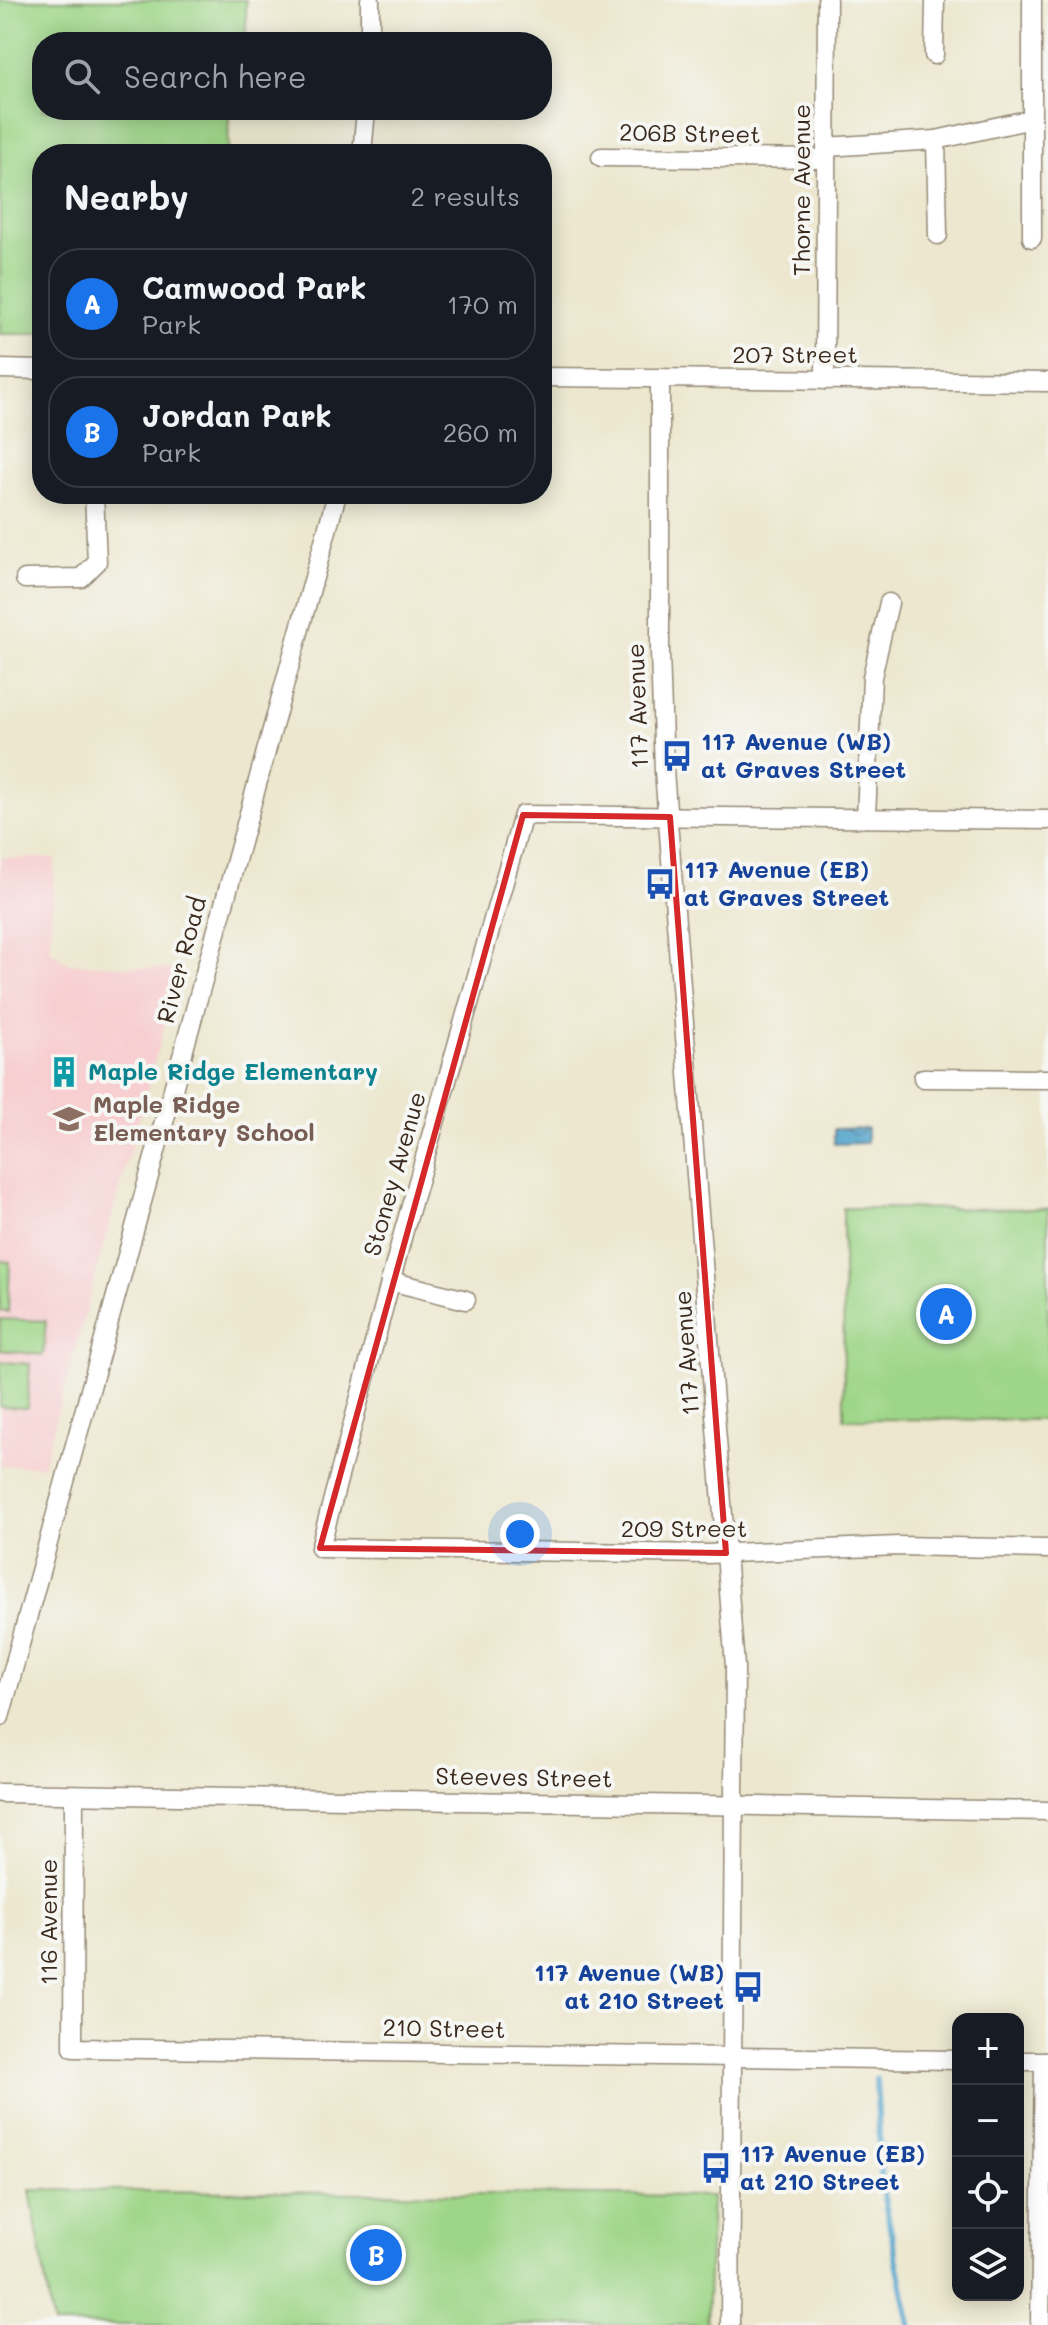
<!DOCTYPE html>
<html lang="en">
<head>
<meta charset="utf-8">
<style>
	:root { --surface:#171b24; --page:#242831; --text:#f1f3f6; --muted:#9ea1a6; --line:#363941; --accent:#1a73e8 }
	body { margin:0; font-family:Mali,sans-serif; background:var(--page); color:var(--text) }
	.controls { position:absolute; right:24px; bottom:24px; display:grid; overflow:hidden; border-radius:16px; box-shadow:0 4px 20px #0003 }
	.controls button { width:72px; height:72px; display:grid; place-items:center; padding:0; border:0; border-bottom:2px solid var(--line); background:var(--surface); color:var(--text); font:40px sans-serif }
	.you { position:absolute; left:520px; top:1534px; width:28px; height:28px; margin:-20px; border:6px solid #fff; border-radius:50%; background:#1a73e8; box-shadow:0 0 0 12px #1a73e833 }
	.badge { display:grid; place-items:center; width:52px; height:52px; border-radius:50%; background:var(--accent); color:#fff; font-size:26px; font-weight:700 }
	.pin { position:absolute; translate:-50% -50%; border:4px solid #fff; box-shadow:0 2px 8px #0006 }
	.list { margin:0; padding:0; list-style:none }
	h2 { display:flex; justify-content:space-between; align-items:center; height:104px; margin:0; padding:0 32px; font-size:34px }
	h2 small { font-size:26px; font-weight:400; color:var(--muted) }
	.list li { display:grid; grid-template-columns:52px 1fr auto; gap:24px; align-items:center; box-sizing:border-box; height:112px; margin:0 16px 16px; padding:0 16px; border:2px solid var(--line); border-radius:32px }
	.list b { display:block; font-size:30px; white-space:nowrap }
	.list p { margin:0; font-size:26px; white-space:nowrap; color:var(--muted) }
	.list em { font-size:26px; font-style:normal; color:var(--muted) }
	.icon { flex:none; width:44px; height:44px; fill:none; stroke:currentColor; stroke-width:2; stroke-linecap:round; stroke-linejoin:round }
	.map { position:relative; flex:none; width:1048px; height:2325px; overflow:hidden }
	.search { position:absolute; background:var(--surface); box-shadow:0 4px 20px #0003; left:32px; top:32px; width:520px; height:88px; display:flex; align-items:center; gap:20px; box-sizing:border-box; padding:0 28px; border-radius:32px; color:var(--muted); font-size:30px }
	.panel { position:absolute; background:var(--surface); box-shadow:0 4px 20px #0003; left:32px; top:144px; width:520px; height:360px; border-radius:32px }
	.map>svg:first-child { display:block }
	.built { fill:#f7cfd1 }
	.park { fill:#9ed688; stroke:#6c8053; stroke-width:2 }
	.water { fill:url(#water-waves); stroke:#466674; stroke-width:2 }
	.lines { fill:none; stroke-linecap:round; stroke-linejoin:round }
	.stream { stroke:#50a3cb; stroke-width:6 }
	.minor-casing { stroke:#948876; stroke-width:21 }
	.minor { stroke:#fff; stroke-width:18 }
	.marked { fill:none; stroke:#d62828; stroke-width:6; stroke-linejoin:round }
	.labels { text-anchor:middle; stroke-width:8; stroke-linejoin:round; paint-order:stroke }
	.street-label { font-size:24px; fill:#3b2a1e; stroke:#f6f6f2 }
	.transit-label { font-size:24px; font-weight:bold; fill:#164399; stroke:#f6f6f2; text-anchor:start }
	.culture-label { font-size:24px; font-weight:bold; fill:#0d838f; stroke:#f6f6f2; text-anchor:start }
	.education-label { font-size:24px; font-weight:bold; fill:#785e54; stroke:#f6f6f2; text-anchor:start }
</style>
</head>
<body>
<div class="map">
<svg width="1048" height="2325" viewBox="0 0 1048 2325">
	<defs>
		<pattern id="water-waves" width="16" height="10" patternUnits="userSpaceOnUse" patternTransform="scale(2)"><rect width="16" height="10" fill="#50a3cb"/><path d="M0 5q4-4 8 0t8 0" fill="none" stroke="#4485a4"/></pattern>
	</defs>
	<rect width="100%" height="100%" fill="#f6f6f2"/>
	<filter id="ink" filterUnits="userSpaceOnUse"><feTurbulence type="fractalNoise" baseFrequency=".0125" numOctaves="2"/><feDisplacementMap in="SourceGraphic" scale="16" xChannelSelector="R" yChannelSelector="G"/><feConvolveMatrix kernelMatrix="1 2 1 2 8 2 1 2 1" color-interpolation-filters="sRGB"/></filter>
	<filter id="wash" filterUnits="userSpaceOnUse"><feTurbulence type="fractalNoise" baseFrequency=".006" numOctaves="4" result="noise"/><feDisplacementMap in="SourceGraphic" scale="32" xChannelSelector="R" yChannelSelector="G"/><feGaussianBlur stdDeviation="1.8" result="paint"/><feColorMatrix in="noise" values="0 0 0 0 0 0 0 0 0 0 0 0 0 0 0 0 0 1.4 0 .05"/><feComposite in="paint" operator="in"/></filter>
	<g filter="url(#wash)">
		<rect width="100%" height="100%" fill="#ece7ce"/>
		<path class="built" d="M0 858H55L50 950 68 963 180 970 43 1466H0Z"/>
		<g class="park">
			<path d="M0 0H246V42H42V110H229L228 154H42V334H0Z"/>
			<path d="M843 1208 1048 1209V1420L844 1419Z"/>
			<path d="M0 1261 10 1262 8 1312 0 1311Z"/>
			<path d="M0 1319 46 1321 43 1355 0 1350Z"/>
			<path d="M1 1362 30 1364 27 1408 0 1407Z"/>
			<path d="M30 2190 712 2196 707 2325H53Z"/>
		</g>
		<path class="water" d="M867 1128V1143L834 1144V1129Z"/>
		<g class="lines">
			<path class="stream" d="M876 2079 882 2188 910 2325"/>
		</g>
	</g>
	<g filter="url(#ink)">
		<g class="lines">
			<defs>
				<g id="minor">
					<path d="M1032 0V238"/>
					<path d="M370 42V0"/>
					<path d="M934 55 935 0"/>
					<path d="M936 140 938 235"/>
					<path d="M826 147 936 140 1032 119"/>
					<path d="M362 154 366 110"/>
					<path d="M601 157 826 159"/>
					<path d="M0 369 42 370"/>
					<path d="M542 377 1048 382"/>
					<path d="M660 378V653L664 771 735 1667 730 2325"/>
					<path d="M825 380 827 0"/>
					<path d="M25 579 81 578 97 562 94 494"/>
					<path d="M866 818 872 677 889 603"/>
					<path d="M1048 820 523 815 403 1234 320 1548 707 1554 898 1546 1048 1549"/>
					<path d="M923 1078 1048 1079"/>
					<path d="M390 1281 466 1300"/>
					<path d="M0 1717 337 494"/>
					<path d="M0 1793 1048 1811"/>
					<path d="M74 1796 73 2048 958 2060"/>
					<path d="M1018 2061H1048"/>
					<path d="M1040 2325 1044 2061"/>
				</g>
			</defs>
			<use href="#minor" class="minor-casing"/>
			<use href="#minor" class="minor"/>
		</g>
	</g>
	<path class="marked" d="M523 815 670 817 726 1553 320 1548Z"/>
	<defs>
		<symbol id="bus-bare" viewBox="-9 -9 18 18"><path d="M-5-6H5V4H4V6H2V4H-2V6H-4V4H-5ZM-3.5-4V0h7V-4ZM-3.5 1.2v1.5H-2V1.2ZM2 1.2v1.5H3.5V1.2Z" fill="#1a4fb4" stroke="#f6f6f2" stroke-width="2.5" paint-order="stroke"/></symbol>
		<symbol id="building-bare" viewBox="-9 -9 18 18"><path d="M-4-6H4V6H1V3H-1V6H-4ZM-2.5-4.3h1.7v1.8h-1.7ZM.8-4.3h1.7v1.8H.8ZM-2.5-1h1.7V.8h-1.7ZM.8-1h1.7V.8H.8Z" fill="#0f9aa8" stroke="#f6f6f2" stroke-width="2.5" paint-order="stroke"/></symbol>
		<symbol id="school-bare" viewBox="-9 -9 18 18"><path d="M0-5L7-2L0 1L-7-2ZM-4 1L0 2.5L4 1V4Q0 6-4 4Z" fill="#8d6e63" stroke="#f6f6f2" stroke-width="2.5" paint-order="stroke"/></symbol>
	</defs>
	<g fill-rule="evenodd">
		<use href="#bus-bare" x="655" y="734" width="44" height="44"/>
		<use href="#bus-bare" x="638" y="862" width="44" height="44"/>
		<use href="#building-bare" x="42" y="1050" width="44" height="44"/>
		<use href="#school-bare" x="47" y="1097" width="44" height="44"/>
		<use href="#bus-bare" x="726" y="1965" width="44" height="44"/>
		<use href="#bus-bare" x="694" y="2146" width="44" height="44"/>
	</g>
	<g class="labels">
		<g class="street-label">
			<text transform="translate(690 134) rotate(1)" y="8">206B Street</text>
			<text transform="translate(802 190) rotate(-90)" y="8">Thorne Avenue</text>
			<text x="795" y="363">207 Street</text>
			<text transform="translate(638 706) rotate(-92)" y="8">117 Avenue</text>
			<text transform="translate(182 960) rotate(-75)" y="8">River Road</text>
			<text transform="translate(395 1174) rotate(-74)" y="8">Stoney Avenue</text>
			<text transform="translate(687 1353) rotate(-94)" y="8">117 Avenue</text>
			<text x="684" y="1537">209 Street</text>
			<text transform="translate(524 1778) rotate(1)" y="8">Steeves Street</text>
			<text transform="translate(49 1922) rotate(-90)" y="8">116 Avenue</text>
			<text transform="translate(444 2029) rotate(1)" y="8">210 Street</text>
		</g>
		<g class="transit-label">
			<text x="701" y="750">117 Avenue (WB)<tspan x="701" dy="28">at Graves Street</tspan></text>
			<text x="684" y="878">117 Avenue (EB)<tspan x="684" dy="28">at Graves Street</tspan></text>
			<text x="724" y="1981" text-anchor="end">117 Avenue (WB)<tspan x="724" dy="28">at 210 Street</tspan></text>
			<text x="740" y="2162">117 Avenue (EB)<tspan x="740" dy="28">at 210 Street</tspan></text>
		</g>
		<g class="culture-label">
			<text x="88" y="1080">Maple Ridge Elementary</text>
		</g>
		<g class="education-label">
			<text x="93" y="1113">Maple Ridge<tspan x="93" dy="28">Elementary School</tspan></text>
		</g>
	</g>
</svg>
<div class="controls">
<button>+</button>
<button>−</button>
<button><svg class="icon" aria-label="locate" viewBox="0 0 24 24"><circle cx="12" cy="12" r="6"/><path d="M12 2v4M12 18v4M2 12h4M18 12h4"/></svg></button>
<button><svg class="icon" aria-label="layers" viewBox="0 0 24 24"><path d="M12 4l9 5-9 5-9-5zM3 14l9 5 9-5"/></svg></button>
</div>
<div class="you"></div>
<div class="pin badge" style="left:946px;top:1314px">A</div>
<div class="pin badge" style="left:376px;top:2255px">B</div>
<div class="search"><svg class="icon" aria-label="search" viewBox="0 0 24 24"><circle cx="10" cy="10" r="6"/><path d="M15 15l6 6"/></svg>Search here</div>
<section class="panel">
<h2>Nearby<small>2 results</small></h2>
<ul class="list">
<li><span class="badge">A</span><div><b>Camwood Park</b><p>Park</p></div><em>170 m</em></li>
<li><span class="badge">B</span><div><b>Jordan Park</b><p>Park</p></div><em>260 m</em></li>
</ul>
</section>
</div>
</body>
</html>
